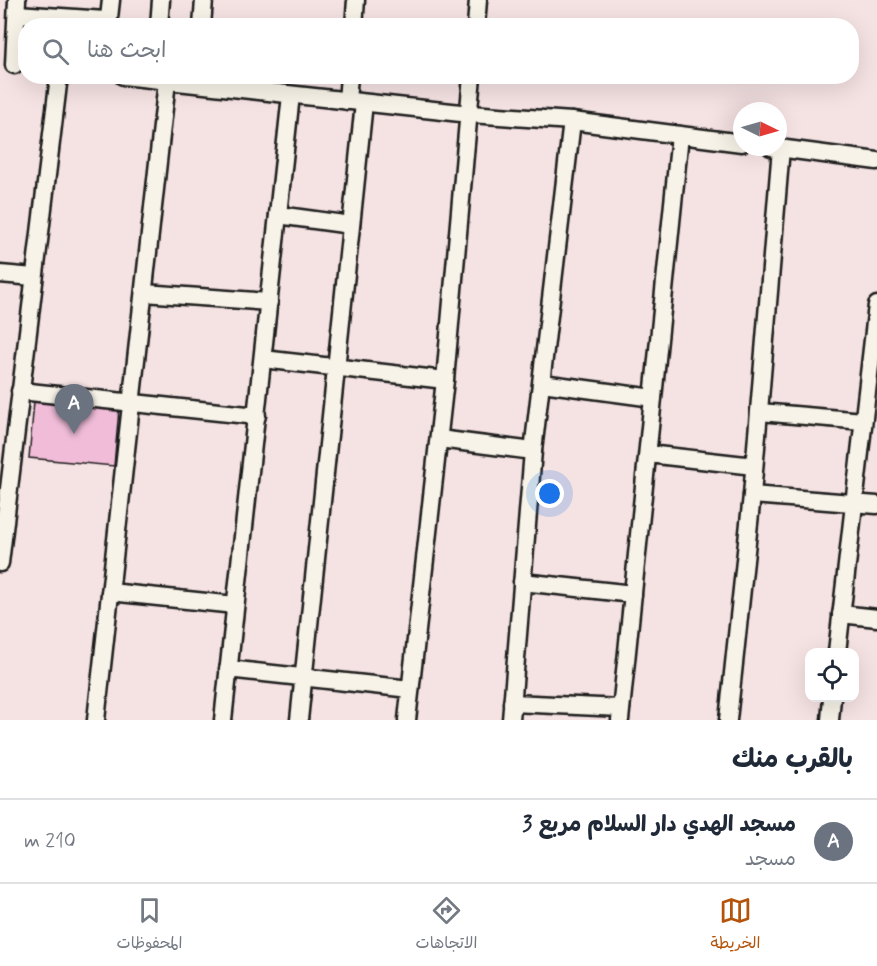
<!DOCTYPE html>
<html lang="ar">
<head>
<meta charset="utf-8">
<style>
	:root { --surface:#fff; --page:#f2f2f3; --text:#1f2937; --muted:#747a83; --line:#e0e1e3; --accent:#b45309 }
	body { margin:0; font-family:Mynerve,"Playpen Sans Arabic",sans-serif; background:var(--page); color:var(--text); direction:rtl }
	.controls { position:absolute; right:18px; bottom:18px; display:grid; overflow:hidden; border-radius:12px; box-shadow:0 6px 24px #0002 }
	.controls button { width:54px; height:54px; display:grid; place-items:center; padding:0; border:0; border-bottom:2px solid var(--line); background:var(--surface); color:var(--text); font:30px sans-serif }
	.compass { position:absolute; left:733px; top:102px; width:54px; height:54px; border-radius:50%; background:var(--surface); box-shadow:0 6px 24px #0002; rotate:95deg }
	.you { position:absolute; left:550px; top:494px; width:21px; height:21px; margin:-15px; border:4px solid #fff; border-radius:50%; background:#1a73e8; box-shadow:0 0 0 9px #1a73e833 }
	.badge { display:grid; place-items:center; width:39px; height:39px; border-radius:50%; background:var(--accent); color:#fff; font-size:20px; font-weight:700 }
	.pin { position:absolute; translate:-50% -50px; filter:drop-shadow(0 2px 3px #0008) }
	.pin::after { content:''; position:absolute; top:32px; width:21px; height:18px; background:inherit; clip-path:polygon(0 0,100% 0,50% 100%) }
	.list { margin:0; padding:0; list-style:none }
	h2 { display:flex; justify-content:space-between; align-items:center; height:78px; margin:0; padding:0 24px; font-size:26px }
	h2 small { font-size:20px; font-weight:400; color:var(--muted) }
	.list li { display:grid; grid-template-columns:39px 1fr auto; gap:18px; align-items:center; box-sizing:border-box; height:84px; padding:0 24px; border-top:2px solid var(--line) }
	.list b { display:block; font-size:22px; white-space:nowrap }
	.list p { margin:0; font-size:20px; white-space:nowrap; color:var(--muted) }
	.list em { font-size:20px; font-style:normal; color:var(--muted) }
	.icon { flex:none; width:33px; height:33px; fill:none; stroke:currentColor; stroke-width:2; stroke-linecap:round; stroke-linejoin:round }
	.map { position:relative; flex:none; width:877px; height:720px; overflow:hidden; direction:ltr }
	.search { position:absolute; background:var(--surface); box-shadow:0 6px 24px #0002; left:18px; right:18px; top:18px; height:66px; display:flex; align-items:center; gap:15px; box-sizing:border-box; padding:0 21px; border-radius:24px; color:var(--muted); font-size:22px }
	.sheet { height:162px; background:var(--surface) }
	nav { display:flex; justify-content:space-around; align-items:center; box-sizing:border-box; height:84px; border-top:2px solid var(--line); background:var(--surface); font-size:16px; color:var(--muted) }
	nav a { display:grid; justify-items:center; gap:3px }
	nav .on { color:var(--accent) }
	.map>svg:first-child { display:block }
	.building { fill:#f0bcd8; stroke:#1c1c1c; stroke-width:1.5 }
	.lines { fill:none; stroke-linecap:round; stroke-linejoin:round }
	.minor-casing { stroke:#1c1c1c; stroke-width:21 }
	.minor { stroke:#f7f3e8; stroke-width:16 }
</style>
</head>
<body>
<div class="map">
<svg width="877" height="720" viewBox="0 0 877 720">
	<rect width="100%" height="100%" fill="#f5e2e3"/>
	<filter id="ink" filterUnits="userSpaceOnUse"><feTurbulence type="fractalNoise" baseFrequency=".0167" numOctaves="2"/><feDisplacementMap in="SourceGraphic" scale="12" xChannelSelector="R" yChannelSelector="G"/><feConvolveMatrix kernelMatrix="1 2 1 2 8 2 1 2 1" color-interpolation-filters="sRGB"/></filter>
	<g filter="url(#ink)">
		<path class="building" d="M34 402 119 409 114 466 29 458Z"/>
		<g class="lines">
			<defs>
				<g id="minor">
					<path d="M17 14 105 20 109 18 111 0"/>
					<path d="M159 26 161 0"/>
					<path d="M202 26 204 0"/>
					<path d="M354 26 356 0"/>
					<path d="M476 26 478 0"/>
					<path d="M14 65 17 0"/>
					<path d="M123 76 470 114 572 121 742 143"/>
					<path d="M347 101 349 76"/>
					<path d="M771 147 877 161"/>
					<path d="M278 215 351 225"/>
					<path d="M0 274 34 277"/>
					<path d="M144 293 269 302"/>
					<path d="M263 359 445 380"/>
					<path d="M542 383 653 398"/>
					<path d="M20 391 257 416"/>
					<path d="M760 412 863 421"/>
					<path d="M439 439 533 451"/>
					<path d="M648 454 754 466"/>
					<path d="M752 495 877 505"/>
					<path d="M0 563 59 76"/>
					<path d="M522 582 633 594"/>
					<path d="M110 592 235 605"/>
					<path d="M841 614 877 618"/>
					<path d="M837 652 877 305"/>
					<path d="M228 669 410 689"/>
					<path d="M512 703 621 708"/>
					<path d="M96 720 167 81"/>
					<path d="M223 720 291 95"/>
					<path d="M299 720 364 103"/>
					<path d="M407 720 445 380 472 76"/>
					<path d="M511 720 533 451 572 121"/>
					<path d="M620 720 680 135"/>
					<path d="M728 720 752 495 781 148"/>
					<path d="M830 720 832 698"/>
				</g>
			</defs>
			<use href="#minor" class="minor-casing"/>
			<use href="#minor" class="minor"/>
		</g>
	</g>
</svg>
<div class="controls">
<button><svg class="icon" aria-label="locate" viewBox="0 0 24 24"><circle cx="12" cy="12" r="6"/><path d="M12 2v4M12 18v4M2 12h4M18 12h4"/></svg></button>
</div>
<svg class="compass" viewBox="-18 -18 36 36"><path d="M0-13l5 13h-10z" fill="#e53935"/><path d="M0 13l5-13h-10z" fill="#747a83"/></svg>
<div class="you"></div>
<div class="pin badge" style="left:74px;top:434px;background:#6b7280">A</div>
<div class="search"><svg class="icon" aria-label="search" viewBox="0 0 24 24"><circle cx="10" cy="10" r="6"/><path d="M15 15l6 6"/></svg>ابحث هنا</div>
</div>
<section class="sheet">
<h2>بالقرب منك<small></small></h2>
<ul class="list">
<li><span class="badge" style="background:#6b7280">A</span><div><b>مسجد الهدي دار السلام مربع 3</b><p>مسجد</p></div><em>210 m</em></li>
</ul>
</section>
<nav>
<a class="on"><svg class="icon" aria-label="map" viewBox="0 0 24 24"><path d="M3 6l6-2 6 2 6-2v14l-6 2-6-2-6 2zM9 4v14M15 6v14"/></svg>الخريطة</a>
<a><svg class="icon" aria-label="directions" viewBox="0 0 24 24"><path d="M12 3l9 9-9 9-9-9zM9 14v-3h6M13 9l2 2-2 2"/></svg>الاتجاهات</a>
<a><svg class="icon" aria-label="saved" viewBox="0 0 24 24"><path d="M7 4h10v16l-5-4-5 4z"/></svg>المحفوظات</a>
</nav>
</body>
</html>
